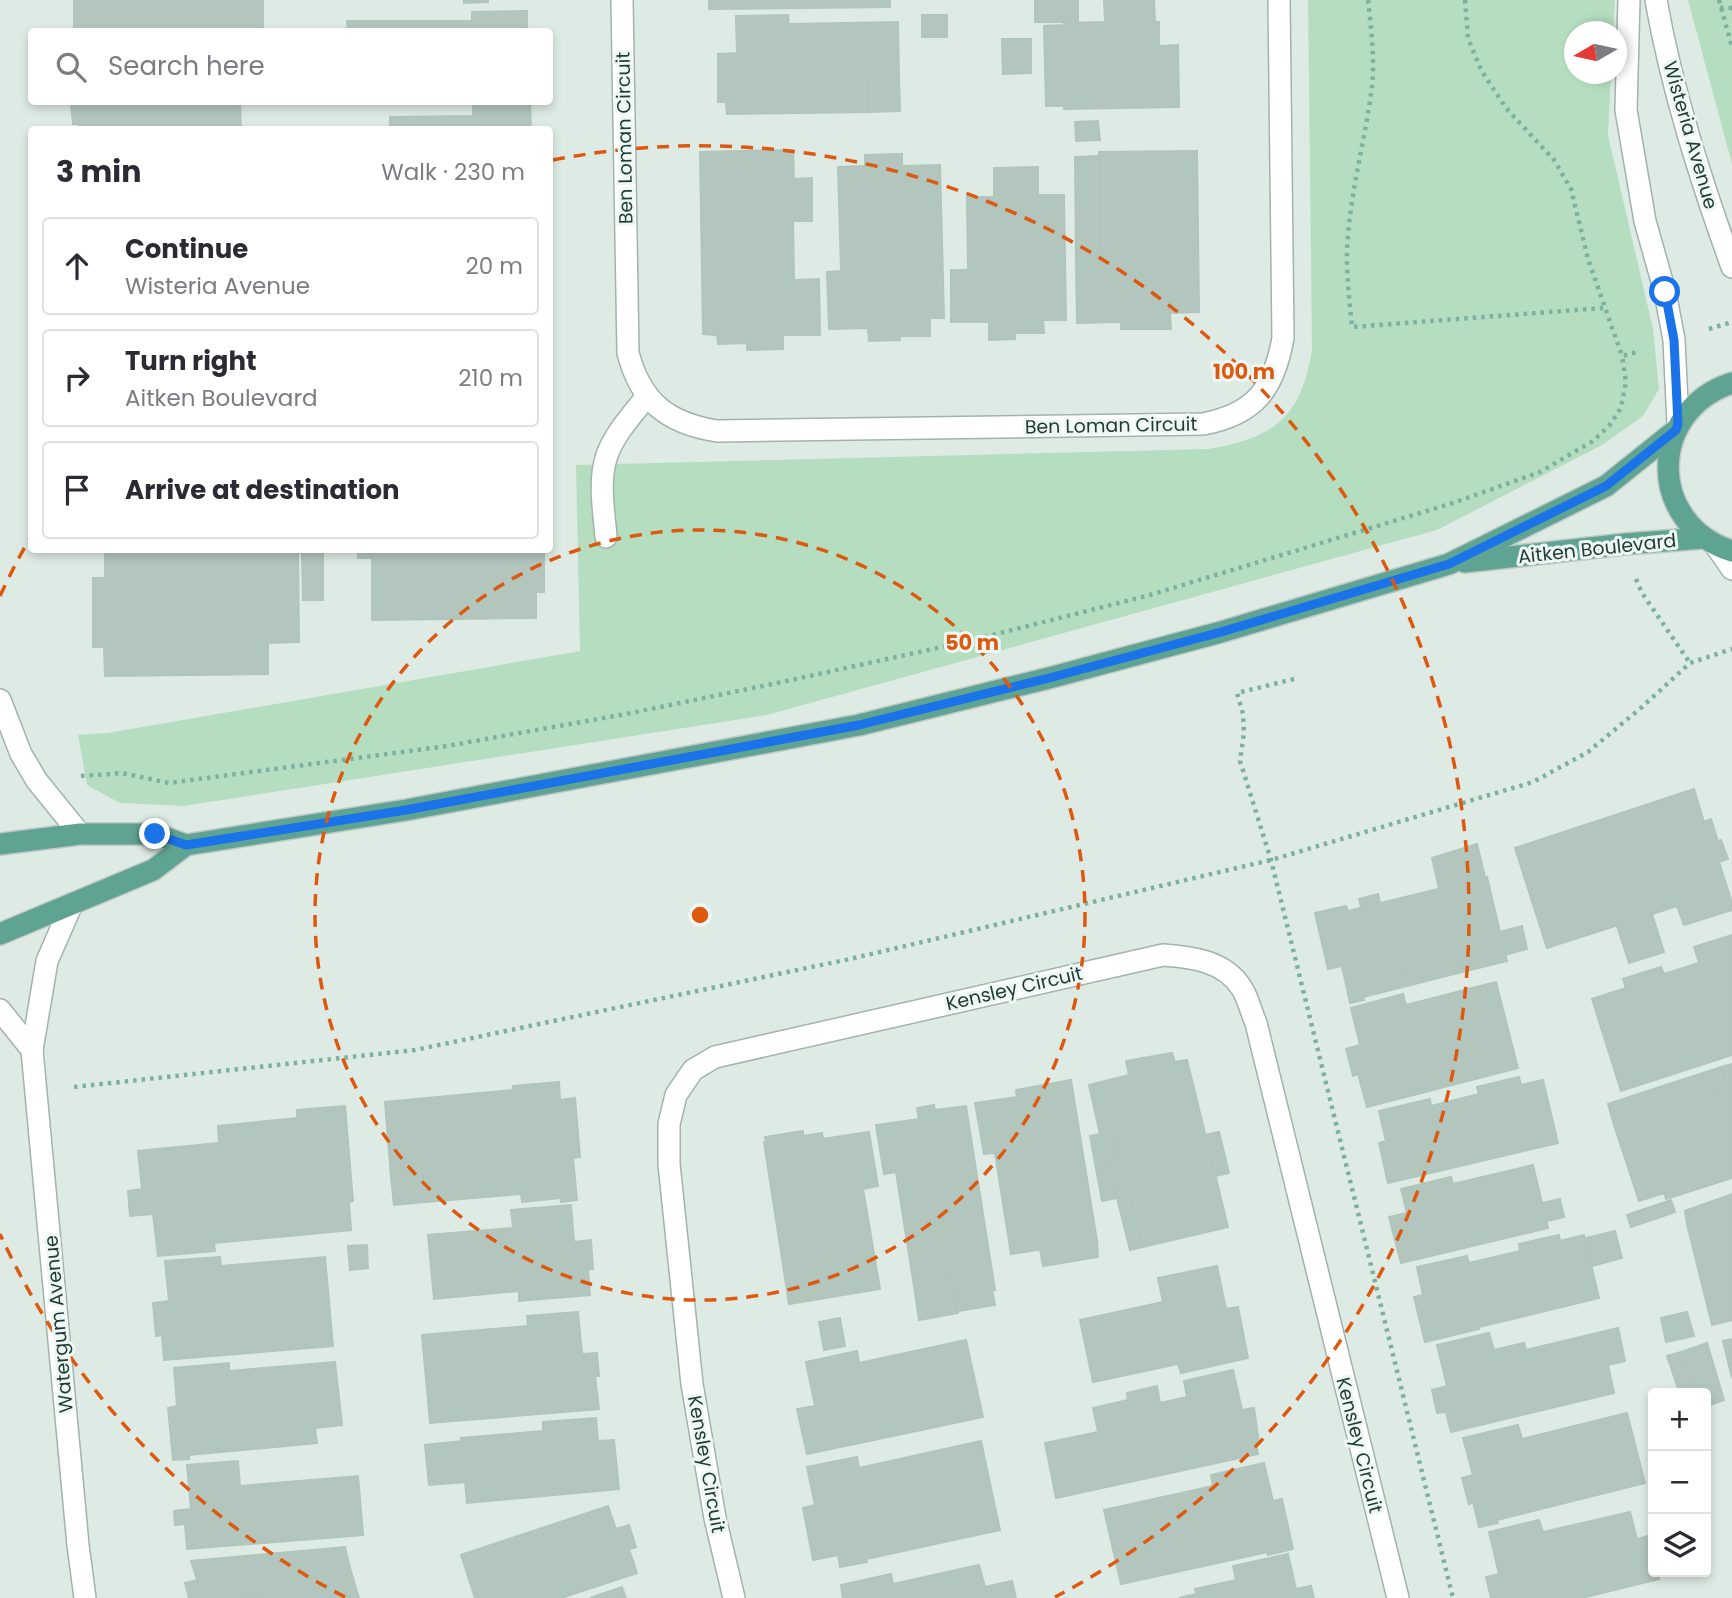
<!DOCTYPE html>
<html lang="en">
<head>
<meta charset="utf-8">
<style>
	:root { --surface:#fff; --page:#f2f2f3; --text:#2b2b33; --muted:#7c7c81; --line:#e1e1e2 }
	body { margin:0; font-family:Poppins,sans-serif; background:var(--page); color:var(--text) }
	.controls { position:absolute; right:21px; bottom:21px; display:grid; overflow:hidden; border-radius:7px; box-shadow:0 4px 10px #0003 }
	.controls button { width:63px; height:63px; display:grid; place-items:center; padding:0; border:0; border-bottom:2px solid var(--line); background:var(--surface); color:var(--text); font:35px sans-serif }
	.compass { position:absolute; left:1564px; top:21px; width:63px; height:63px; border-radius:50%; background:var(--surface); box-shadow:0 4px 10px #0003; rotate:261deg }
	.stop { position:absolute; width:21px; height:21px; margin:-16px; border:5px solid #1a73e8; border-radius:50%; background:#fff }
	.stop.end { background:#1a73e8; border-color:#fff; box-shadow:0 2px 7px #0008 }
	.list { margin:0; padding:0; list-style:none }
	h2 { display:flex; justify-content:space-between; align-items:center; height:91px; margin:0; padding:0 28px; font-size:30px }
	h2 small { font-size:23px; font-weight:400; color:var(--muted) }
	.list li { display:grid; grid-template-columns:46px 1fr auto; gap:21px; align-items:center; box-sizing:border-box; height:98px; margin:0 14px 14px; padding:0 14px; border:2px solid var(--line); border-radius:7px }
	.list b { display:block; font-size:26px; white-space:nowrap }
	.list p { margin:0; font-size:23px; white-space:nowrap; color:var(--muted) }
	.list em { font-size:23px; font-style:normal; color:var(--muted) }
	.icon { flex:none; width:38px; height:38px; fill:none; stroke:currentColor; stroke-width:2; stroke-linecap:round; stroke-linejoin:round }
	.map { position:relative; flex:none; width:1732px; height:1598px; overflow:hidden }
	.search { position:absolute; background:var(--surface); box-shadow:0 4px 10px #0003; left:28px; top:28px; width:525px; height:77px; display:flex; align-items:center; gap:18px; box-sizing:border-box; padding:0 24px; border-radius:7px; color:var(--muted); font-size:26px }
	.panel { position:absolute; background:var(--surface); box-shadow:0 4px 10px #0003; left:28px; top:126px; width:525px; height:427px; border-radius:7px }
	.map>svg:first-child { display:block }
	.green { fill:#b5dec0 }
	.building { fill:#b3c6be; stroke:#b0c5bc; stroke-width:2 }
	.lines { fill:none; stroke-linecap:round; stroke-linejoin:round }
	.minor-casing { stroke:#a1b3ac; stroke-width:24 }
	.major-casing { stroke:#c0c8c6; stroke-width:24 }
	.path { stroke:#7cb1a0; stroke-width:4.5; stroke-dasharray:3.5 5; stroke-linecap:butt }
	.minor { stroke:#fff; stroke-width:21 }
	.major { stroke:#5fa492; stroke-width:21 }
	.route { stroke:#1a73e8; stroke-width:9 }
	.ring { fill:none; stroke:#de580e; stroke-width:3.5; stroke-dasharray:12 9 }
	.labels { text-anchor:middle; stroke-width:6; stroke-linejoin:round; paint-order:stroke }
	.street-label { font-size:19px; fill:#1e3b34; stroke:#eef7f3 }
	.centre { fill:#de580e; stroke:#eef7f3; stroke-width:3.5 }
	.ring-label { font-size:21px; text-anchor:middle; font-weight:bold; fill:#de580e; stroke:#eef7f3; stroke-width:6; stroke-linejoin:round; paint-order:stroke }
</style>
</head>
<body>
<div class="map">
<svg width="1732" height="1598" viewBox="0 0 1732 1598">
	<rect width="100%" height="100%" fill="#deebe5"/>
	<g class="green">
		<path d="M1308 0H1615L1613 31 1574 32V74H1611L1608 135 1653 329 1659 389 1643 416 1602 445 1437 530 767 715 184 806 120 803 87 785 78 735 108 733 580 651 576 465 1208 449C1274 438 1302 417 1312 349Z"/>
		<path d="M1688 0H1732V164Z"/>
	</g>
	<g class="building">
		<path d="M74 0H263V32H77V28H74Z"/>
		<path d="M464 0H488V2L464 3Z"/>
		<path d="M709 0H890V7L709 9Z"/>
		<rect x="1035" y="0" width="43" height="22"/>
		<path d="M1104 0H1154L1155 22H1159V46L1178 45 1179 107 1064 109 1065 106H1046L1044 26 1064 25V23L1105 22Z"/>
		<path d="M527 11V32H348L347 21H472V12Z"/>
		<path d="M788 15 789 24 898 22 899 78 868 79V112L727 114 726 102H718V54L737 53 736 16Z"/>
		<rect x="922" y="15" width="25" height="22"/>
		<path d="M1002 39H1031V73L1003 74Z"/>
		<path d="M899 78 900 111 868 112V79Z"/>
		<path d="M71 102H240L241 130H79V124H73Z"/>
		<path d="M473 102H530L531 129 538 130H390V117L473 116Z"/>
		<path d="M1098 121 1100 140 1076 141 1075 122Z"/>
		<path d="M793 150 794 179 812 178V221H793L794 280 819 279 820 335H783V349L747 350V343L718 344 717 335 703 334 700 152Z"/>
		<path d="M1197 151 1199 312 1170 313 1171 329H1121V322L1077 323 1076 264 1100 263 1099 152Z"/>
		<path d="M902 154V166L940 165 944 318H930V336H900V340L869 341 868 328 829 329 827 272 841 271 838 167 865 166V155Z"/>
		<path d="M1099 156 1100 263 1076 264 1075 157Z"/>
		<path d="M1038 167V195H1064L1066 320H1043L1044 333H1015V339L989 340V322H951V270H968L967 197H994V168Z"/>
		<path d="M105 550H298L299 642 268 643V674L105 676 104 647H93V578H105Z"/>
		<path d="M358 550H544V592H536V618L372 620V558H358Z"/>
		<path d="M323 552V600H303L302 553Z"/>
		<path d="M1694 789 1704 822 1711 819 1718 841 1721 840 1728 859 1719 862 1732 903V910L1684 925 1677 906 1547 948 1515 848Z"/>
		<path d="M1477 844 1485 877 1439 889 1432 858Z"/>
		<path d="M1487 877 1507 961 1462 972 1458 955 1400 970 1403 987 1363 997 1364 1000 1350 1003 1342 966 1328 969 1315 913 1346 906 1348 911Z"/>
		<path d="M1378 894 1380 903 1361 907 1359 899Z"/>
		<path d="M1652 914 1664 952 1629 963 1617 926Z"/>
		<path d="M1522 926 1527 949 1505 955 1500 932Z"/>
		<path d="M1732 935V1055L1621 1091 1592 999 1626 988 1623 979 1661 967 1664 974 1699 963 1694 947Z"/>
		<path d="M1458 955 1462 972 1403 987 1400 970Z"/>
		<path d="M1496 982 1518 1068 1367 1107 1358 1074 1353 1076 1346 1049 1360 1045 1351 1008 1403 994 1406 1005Z"/>
		<path d="M1172 1053 1175 1062 1187 1060 1228 1227 1143 1247 1130 1195 1117 1198 1108 1161 1120 1158 1113 1131 1100 1134 1089 1085 1129 1075 1126 1061Z"/>
		<path d="M1732 1064V1178L1666 1199 1664 1193 1639 1201 1614 1125 1728 1088 1721 1067Z"/>
		<path d="M1721 1067 1728 1088 1614 1125 1608 1104Z"/>
		<path d="M1519 1077 1521 1085 1543 1080 1558 1143 1388 1183 1379 1143 1386 1141 1379 1111 1430 1099 1431 1106 1479 1094 1477 1087Z"/>
		<path d="M1071 1080 1097 1241 1011 1254 995 1153 984 1154 975 1103 1017 1097 1016 1090Z"/>
		<path d="M559 1082 560 1100 575 1098 580 1157 573 1158 577 1200 561 1202V1198L522 1202 521 1194 415 1203 413 1175 391 1177 385 1102 513 1090V1086Z"/>
		<path d="M934 1105 935 1110 966 1106 995 1290 955 1296 951 1274 913 1280 896 1172 884 1174 876 1125 919 1119 917 1108Z"/>
		<path d="M345 1106 353 1201 349 1202 351 1230 214 1243 215 1251 158 1256 153 1214 130 1216 128 1191 142 1189 138 1151 219 1143 218 1126 297 1118V1110Z"/>
		<path d="M803 1131V1136L822 1133 823 1139 869 1132 878 1186 863 1189 880 1289 789 1304 764 1142H766L765 1137Z"/>
		<path d="M1113 1131 1120 1158 1108 1161 1117 1198 1102 1201 1090 1136Z"/>
		<path d="M1219 1132 1229 1173 1215 1176 1205 1135Z"/>
		<path d="M1533 1165 1548 1228 1401 1263 1389 1217 1407 1213 1401 1189 1451 1177 1453 1184Z"/>
		<path d="M413 1175 415 1203 394 1205 391 1177Z"/>
		<path d="M1732 1194V1213L1687 1224 1685 1211Z"/>
		<path d="M1130 1195 1143 1247 1130 1250 1117 1198Z"/>
		<path d="M1560 1199 1564 1217 1547 1221 1542 1203Z"/>
		<path d="M1671 1200 1675 1212 1631 1227 1627 1215Z"/>
		<path d="M571 1205 574 1242 591 1240 593 1269H588L590 1295 519 1301V1291L434 1299 428 1235 513 1228 511 1210Z"/>
		<path d="M1732 1213V1320L1712 1325 1687 1224Z"/>
		<path d="M1615 1231 1622 1258 1592 1266 1586 1238Z"/>
		<path d="M1559 1235 1560 1241 1584 1235 1599 1298 1479 1327V1329L1425 1342 1414 1297 1423 1295 1417 1267 1467 1256 1469 1263 1520 1251 1519 1244Z"/>
		<path d="M1097 1241 1098 1257 1043 1266 1040 1249Z"/>
		<path d="M367 1245 368 1268 350 1270 348 1246Z"/>
		<path d="M220 1257 221 1266 325 1257 333 1346 164 1360 162 1335 156 1336 153 1303 169 1301 165 1261Z"/>
		<path d="M1217 1266 1226 1309 1238 1307 1248 1358 1181 1373 1178 1364 1093 1382 1080 1320 1163 1302 1158 1278Z"/>
		<path d="M951 1274 958 1313 919 1320 913 1280Z"/>
		<path d="M992 1290 995 1305 958 1311 955 1296Z"/>
		<path d="M578 1312 582 1354 597 1353 599 1376H595L599 1409 430 1423 422 1335 528 1326 527 1316Z"/>
		<path d="M1687 1312 1694 1336 1666 1342 1661 1318Z"/>
		<path d="M840 1318 845 1346 824 1350 819 1322Z"/>
		<path d="M1618 1328 1625 1361 1608 1365 1614 1393 1451 1432 1446 1412 1437 1413 1432 1390 1447 1386 1437 1345 1489 1333 1494 1350 1524 1343 1526 1350Z"/>
		<path d="M1732 1339V1378L1723 1341Z"/>
		<path d="M966 1340 983 1417 807 1454 797 1409 815 1406 806 1362 857 1351 859 1363Z"/>
		<path d="M1707 1343 1724 1400 1706 1406V1393H1695L1681 1352Z"/>
		<path d="M1681 1352 1693 1387 1679 1391 1667 1356Z"/>
		<path d="M335 1362 342 1425 315 1428 317 1443 189 1455V1459L173 1460 168 1408 177 1406 174 1368 229 1363V1371Z"/>
		<path d="M1233 1370 1242 1410 1254 1408 1259 1444H1256L1258 1454 1056 1498 1045 1443 1098 1432 1093 1408 1128 1400 1127 1393 1157 1386 1160 1403 1187 1397 1184 1381Z"/>
		<path d="M1627 1413 1645 1483 1497 1520 1498 1523 1479 1527 1473 1502 1469 1504 1462 1478 1473 1475 1463 1438 1518 1425 1522 1439Z"/>
		<path d="M596 1418 598 1441 614 1440 619 1489 467 1503 461 1438 543 1431V1422Z"/>
		<path d="M462 1441 466 1482 429 1485 425 1445Z"/>
		<path d="M981 1441 1000 1530 866 1559 867 1562 840 1567 838 1555 813 1560 803 1508 815 1505 807 1467 857 1457 859 1468Z"/>
		<path d="M238 1461 240 1486 358 1476 363 1535 187 1549 185 1524 175 1525 174 1511 191 1509 187 1465Z"/>
		<path d="M1264 1463 1273 1501 1282 1499 1293 1549 1268 1555V1552L1121 1584 1104 1510 1213 1486 1211 1475Z"/>
		<path d="M608 1506 616 1529 629 1525 636 1547 629 1549 637 1573 561 1598H475L461 1555Z"/>
		<path d="M1630 1512 1637 1539 1648 1536 1653 1557V1572H1657L1659 1579 1582 1598H1491L1486 1577 1499 1574 1489 1532 1539 1520 1543 1532Z"/>
		<path d="M345 1547 350 1568 244 1596 239 1574 199 1586 191 1561Z"/>
		<path d="M1288 1554 1296 1589 1311 1586 1314 1598H1179L1196 1594 1195 1589 1236 1580 1233 1566Z"/>
		<path d="M979 1565 985 1587 1012 1581 1016 1598H843L841 1585 891 1574 893 1584Z"/>
		<path d="M350 1568 359 1598H189L185 1583 197 1580 199 1586 239 1574 244 1596Z"/>
		<path d="M622 1587 626 1598H590Z"/>
	</g>
	<g class="lines">
		<defs>
			<g id="minor">
				<path d="M622 0 628 353C641 402 667 423 717 431L1203 424C1256 414 1274 388 1283 338L1279 0"/>
				<path d="M1629 0 1626 110 1645 221 1665 292 1674 340 1678 424"/>
				<path d="M1656 0C1672 91 1701 180 1732 267"/>
				<path d="M606 537C604 511 598 481 607 455 615 433 633 414 647 396"/>
				<path d="M1716 546 1732 569"/>
				<path d="M0 700 21 754 37 781 80 834"/>
				<path d="M72 904 47 961 32 1050 78 1545 85 1598"/>
				<path d="M0 1010 32 1050"/>
				<path d="M734 1598 715 1518 692 1384 669 1164V1124L676 1095 693 1070 715 1057 1163 955C1192 957 1224 961 1241 987 1248 997 1251 1012 1256 1023L1398 1598"/>
			</g>
			<g id="major">
				<path d="M1732 383C1647 411 1647 524 1732 551"/>
				<path d="M1465 562 1625 544 1704 538"/>
				<path d="M0 844 80 834H155L186 845"/>
				<path d="M0 934 153 870 186 845 406 810 859 725 1049 678 1221 632 1449 564 1606 486 1676 430"/>
			</g>
		</defs>
		<use href="#minor" class="minor-casing"/>
		<use href="#major" class="major-casing"/>
		<g class="path">
			<path d="M1368 0C1371 28 1375 58 1372 86 1366 136 1352 185 1348 235 1345 266 1349 296 1352 327L1603 308"/>
			<path d="M1465 0 1468 38 1481 70 1506 108 1554 160 1571 189 1588 259 1622 356"/>
			<path d="M1719 0 1732 47"/>
			<path d="M1720 8H1732"/>
			<path d="M1709 329 1732 322"/>
			<path d="M1636 579 1642 593 1690 663"/>
			<path d="M1294 679 1237 693 1243 714 1244 732 1240 761 1271 860 1453 1598"/>
			<path d="M81 776 122 773 169 783 447 746 626 714 782 682 965 642 1150 595 1453 503 1540 472 1593 441 1609 426 1621 408 1626 382 1622 356 1637 352"/>
			<path d="M74 1087 415 1050 850 959 1271 860 1533 782 1588 752 1642 707 1690 663 1732 649"/>
		</g>
		<use href="#minor" class="minor"/>
		<use href="#major" class="major"/>
	</g>
	<g class="lines">
		<path class="route" d="M155 834 186 845 406 810 859 725 1049 678 1221 632 1449 564 1606 486 1676 430 1678 424 1674 340 1665 292"/>
	</g>
	<g class="ring">
		<circle cx="700" cy="915" r="385"/>
		<path d="M345 1597A769 769 0 0 1 0 1234M0 596A769 769 0 0 1 31 536M553 160A769 769 0 0 1 1055 1597"/>
	</g>
	<g class="labels">
		<g class="street-label">
			<text transform="translate(1691 135) rotate(74)" y="7">Wisteria Avenue</text>
			<text transform="translate(624 138) rotate(-91)" y="7">Ben Loman Circuit</text>
			<text transform="translate(1111 425) rotate(-1)" y="7">Ben Loman Circuit</text>
			<text transform="translate(1597 548) rotate(-6)" y="7">Aitken Boulevard</text>
			<text transform="translate(1014 988) rotate(-13)" y="7">Kensley Circuit</text>
			<text transform="translate(58 1324) rotate(-95)" y="7">Watergum Avenue</text>
			<text transform="translate(1360 1445) rotate(76)" y="7">Kensley Circuit</text>
			<text transform="translate(707 1464) rotate(80)" y="7">Kensley Circuit</text>
		</g>
	</g>
	<circle cx="700" cy="915" r="10" class="centre"/>
	<g class="ring-label">
		<text x="1244" y="379">100 m</text>
		<text x="972" y="650">50 m</text>
	</g>
</svg>
<div class="controls">
<button>+</button>
<button>−</button>
<button><svg class="icon" aria-label="layers" viewBox="0 0 24 24"><path d="M12 4l9 5-9 5-9-5zM3 14l9 5 9-5"/></svg></button>
</div>
<svg class="compass" viewBox="-18 -18 36 36"><path d="M0-13l5 13h-10z" fill="#e53935"/><path d="M0 13l5-13h-10z" fill="#7c7c81"/></svg>
<div class="stop" style="left:1665px;top:292px"></div>
<div class="stop end" style="left:155px;top:834px"></div>
<div class="search"><svg class="icon" aria-label="search" viewBox="0 0 24 24"><circle cx="10" cy="10" r="6"/><path d="M15 15l6 6"/></svg>Search here</div>
<section class="panel">
<h2>3 min<small>Walk · 230 m</small></h2>
<ul class="list">
<li><svg class="icon" aria-label="ahead" viewBox="0 0 24 24"><path d="M12 20V5M6 11l6-6 6 6"/></svg><div><b>Continue</b><p>Wisteria Avenue</p></div><em>20 m</em></li>
<li><svg class="icon" aria-label="right" viewBox="0 0 24 24"><path d="M7 20v-9h11M14 6l5 5-5 5"/></svg><div><b>Turn right</b><p>Aitken Boulevard</p></div><em>210 m</em></li>
<li><svg class="icon" aria-label="arrive" viewBox="0 0 24 24"><path d="M6 21V4h12l-3 4 3 4H6"/></svg><div><b>Arrive at destination</b></div></li>
</ul>
</section>
</div>
</body>
</html>
